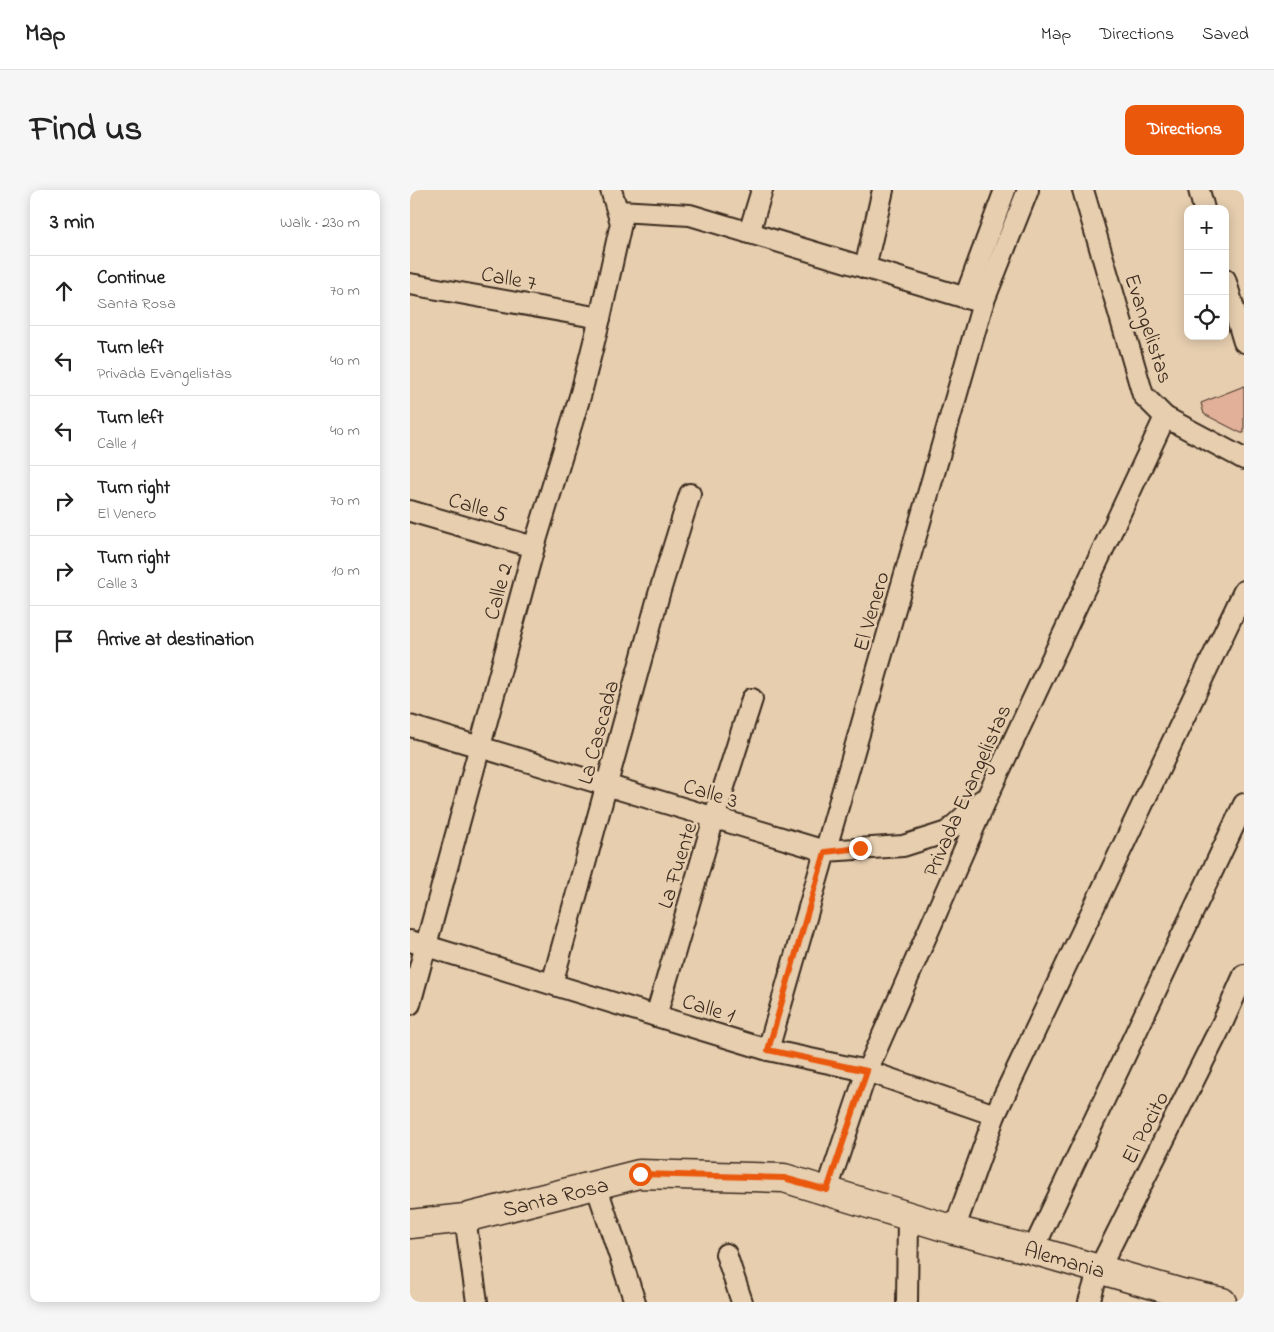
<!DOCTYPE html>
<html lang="en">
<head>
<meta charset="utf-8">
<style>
	:root { --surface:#fff; --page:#f6f6f6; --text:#222; --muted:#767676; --line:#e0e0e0; --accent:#ea580c }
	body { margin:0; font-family:"Indie Flower",sans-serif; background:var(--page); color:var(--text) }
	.controls { position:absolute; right:15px; top:15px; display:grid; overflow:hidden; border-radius:10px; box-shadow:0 2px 12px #0003 }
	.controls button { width:45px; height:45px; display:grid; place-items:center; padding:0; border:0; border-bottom:1px solid var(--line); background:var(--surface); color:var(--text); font:25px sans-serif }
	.stop { position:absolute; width:15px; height:15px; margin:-11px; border:4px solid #ea580c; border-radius:50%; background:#fff }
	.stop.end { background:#ea580c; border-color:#fff; box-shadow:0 1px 5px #0008 }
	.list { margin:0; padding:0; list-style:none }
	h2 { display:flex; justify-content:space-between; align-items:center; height:65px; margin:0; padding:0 20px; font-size:21px }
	h2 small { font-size:16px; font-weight:400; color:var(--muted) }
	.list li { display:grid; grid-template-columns:32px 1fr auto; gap:15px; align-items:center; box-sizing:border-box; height:70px; padding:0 20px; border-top:1px solid var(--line) }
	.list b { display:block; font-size:19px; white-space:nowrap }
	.list p { margin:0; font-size:16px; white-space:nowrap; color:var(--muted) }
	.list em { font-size:16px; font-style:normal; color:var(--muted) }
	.icon { flex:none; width:28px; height:28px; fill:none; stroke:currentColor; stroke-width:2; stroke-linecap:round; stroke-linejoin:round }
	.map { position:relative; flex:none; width:834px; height:1112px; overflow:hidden; border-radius:10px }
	header { display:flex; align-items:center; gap:30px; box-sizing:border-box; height:70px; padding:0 25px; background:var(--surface); border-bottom:1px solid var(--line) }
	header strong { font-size:24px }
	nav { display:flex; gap:28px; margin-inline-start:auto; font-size:18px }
	.intro { display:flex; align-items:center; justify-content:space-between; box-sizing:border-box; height:120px; padding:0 30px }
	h1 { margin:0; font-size:35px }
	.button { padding:12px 22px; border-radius:10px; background:var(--accent); color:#fff; font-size:18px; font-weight:700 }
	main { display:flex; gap:30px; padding:0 30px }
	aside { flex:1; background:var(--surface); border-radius:10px; box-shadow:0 2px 12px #0003 }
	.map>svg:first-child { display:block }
	.building { fill:#e2b099; stroke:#3b2a1e }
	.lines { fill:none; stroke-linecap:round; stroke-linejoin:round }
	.street-casing { stroke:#3b2a1e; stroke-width:24 }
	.secondary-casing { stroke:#3b2a1e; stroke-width:31 }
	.street { stroke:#e6ceaf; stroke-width:20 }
	.secondary { stroke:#e6ceaf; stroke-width:28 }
	.route { stroke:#ea580c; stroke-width:6 }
	.labels { text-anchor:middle; stroke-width:5; stroke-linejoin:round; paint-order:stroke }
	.street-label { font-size:22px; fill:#3b2a1e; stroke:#e6ceaf }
</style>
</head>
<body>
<header>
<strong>Map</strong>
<nav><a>Map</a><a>Directions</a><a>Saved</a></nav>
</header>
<div class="intro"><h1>Find us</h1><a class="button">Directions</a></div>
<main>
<aside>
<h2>3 min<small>Walk · 230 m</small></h2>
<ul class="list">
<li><svg class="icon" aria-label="ahead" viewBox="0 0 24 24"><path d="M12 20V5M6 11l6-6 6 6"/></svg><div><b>Continue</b><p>Santa Rosa</p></div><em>70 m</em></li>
<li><svg class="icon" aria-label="left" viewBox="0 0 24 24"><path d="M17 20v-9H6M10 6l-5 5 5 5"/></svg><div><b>Turn left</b><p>Privada Evangelistas</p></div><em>40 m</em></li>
<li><svg class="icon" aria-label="left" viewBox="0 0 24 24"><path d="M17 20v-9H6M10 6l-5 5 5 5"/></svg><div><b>Turn left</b><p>Calle 1</p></div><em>40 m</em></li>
<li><svg class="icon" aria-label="right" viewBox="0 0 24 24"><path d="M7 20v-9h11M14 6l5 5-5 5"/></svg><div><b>Turn right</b><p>El Venero</p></div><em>70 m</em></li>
<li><svg class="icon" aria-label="right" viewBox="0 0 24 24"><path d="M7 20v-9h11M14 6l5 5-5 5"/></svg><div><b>Turn right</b><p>Calle 3</p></div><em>10 m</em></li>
<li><svg class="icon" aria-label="arrive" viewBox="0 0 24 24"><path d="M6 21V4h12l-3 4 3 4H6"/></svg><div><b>Arrive at destination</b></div></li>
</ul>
</aside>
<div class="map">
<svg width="834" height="1112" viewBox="0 0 834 1112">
	<rect width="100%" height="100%" fill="#e6ceaf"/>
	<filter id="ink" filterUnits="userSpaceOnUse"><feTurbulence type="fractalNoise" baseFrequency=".02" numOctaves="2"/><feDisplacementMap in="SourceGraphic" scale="10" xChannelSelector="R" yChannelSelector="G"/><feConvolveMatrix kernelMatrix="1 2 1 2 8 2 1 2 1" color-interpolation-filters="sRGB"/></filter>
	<g filter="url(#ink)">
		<path class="building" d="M834 196V243H831L794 224 791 213Z"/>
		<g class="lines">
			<defs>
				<g id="street">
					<path d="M673 0 733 205 755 227 834 269"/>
					<path d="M789 0 794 19"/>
					<path d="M208 21 280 25 573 113"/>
					<path d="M339 43 352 0"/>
					<path d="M455 78 473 0"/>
					<path d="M815 89 834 152"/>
					<path d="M0 94 190 128"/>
					<path d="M555 108 595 0"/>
					<path d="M0 321 124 357"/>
					<path d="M0 536 415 661 493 656 537 642 572 610"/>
					<path d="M0 751 358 860 457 881 585 925"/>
					<path d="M142 794 249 404 280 304"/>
					<path d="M0 814 124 357 171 203 190 128 211 33 201 0"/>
					<path d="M246 826 304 628 342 509"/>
					<path d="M358 860 573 113 618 0"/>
					<path d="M186 995 225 1112"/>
					<path d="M417 1000 457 881 579 603 755 227"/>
					<path d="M55 1028 67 1112"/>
					<path d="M544 1040 585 925 834 401"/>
					<path d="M623 1060 834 614"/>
					<path d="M316 1064 332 1112"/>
					<path d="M497 1112 498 1027"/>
					<path d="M679 1112 689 1079 812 834 834 785"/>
				</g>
				<path id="secondary" d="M0 1034 55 1028 229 984 374 988 544 1040 623 1060 771 1103 812 1112"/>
			</defs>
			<use href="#street" class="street-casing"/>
			<use href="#secondary" class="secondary-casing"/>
			<use href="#street" class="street"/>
			<use href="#secondary" class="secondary"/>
		</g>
	</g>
	<g class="lines" filter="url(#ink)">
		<path class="route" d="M230 984 374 988 417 1000 457 881 358 860 415 662 450 658"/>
	</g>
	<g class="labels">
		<g class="street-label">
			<text transform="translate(99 87) rotate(10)" y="8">Calle 7</text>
			<text transform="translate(740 138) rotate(72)" y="8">Evangelistas</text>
			<text transform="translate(68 316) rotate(16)" y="8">Calle 5</text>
			<text transform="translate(87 401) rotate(-75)" y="8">Calle 2</text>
			<text transform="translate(460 421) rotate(-74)" y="8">El Venero</text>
			<text transform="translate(187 542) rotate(-75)" y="8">La Cascada</text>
			<text transform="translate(556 600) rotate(-66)" y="8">Privada Evangelistas</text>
			<text transform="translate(301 602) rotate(17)" y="8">Calle 3</text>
			<text transform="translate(266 675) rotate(-73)" y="8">La Fuente</text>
			<text transform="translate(299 817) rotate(17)" y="8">Calle 1</text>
			<text transform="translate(734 937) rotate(-63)" y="8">El Pocito</text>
			<text transform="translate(145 1006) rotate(-14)" y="8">Santa Rosa</text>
			<text transform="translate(655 1069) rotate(16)" y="8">Alemania</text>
		</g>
	</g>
</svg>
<div class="controls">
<button>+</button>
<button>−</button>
<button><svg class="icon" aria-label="locate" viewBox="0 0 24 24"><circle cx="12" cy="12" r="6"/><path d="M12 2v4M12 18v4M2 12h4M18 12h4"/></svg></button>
</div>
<div class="stop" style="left:230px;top:984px"></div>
<div class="stop end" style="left:450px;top:658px"></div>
</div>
</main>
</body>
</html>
